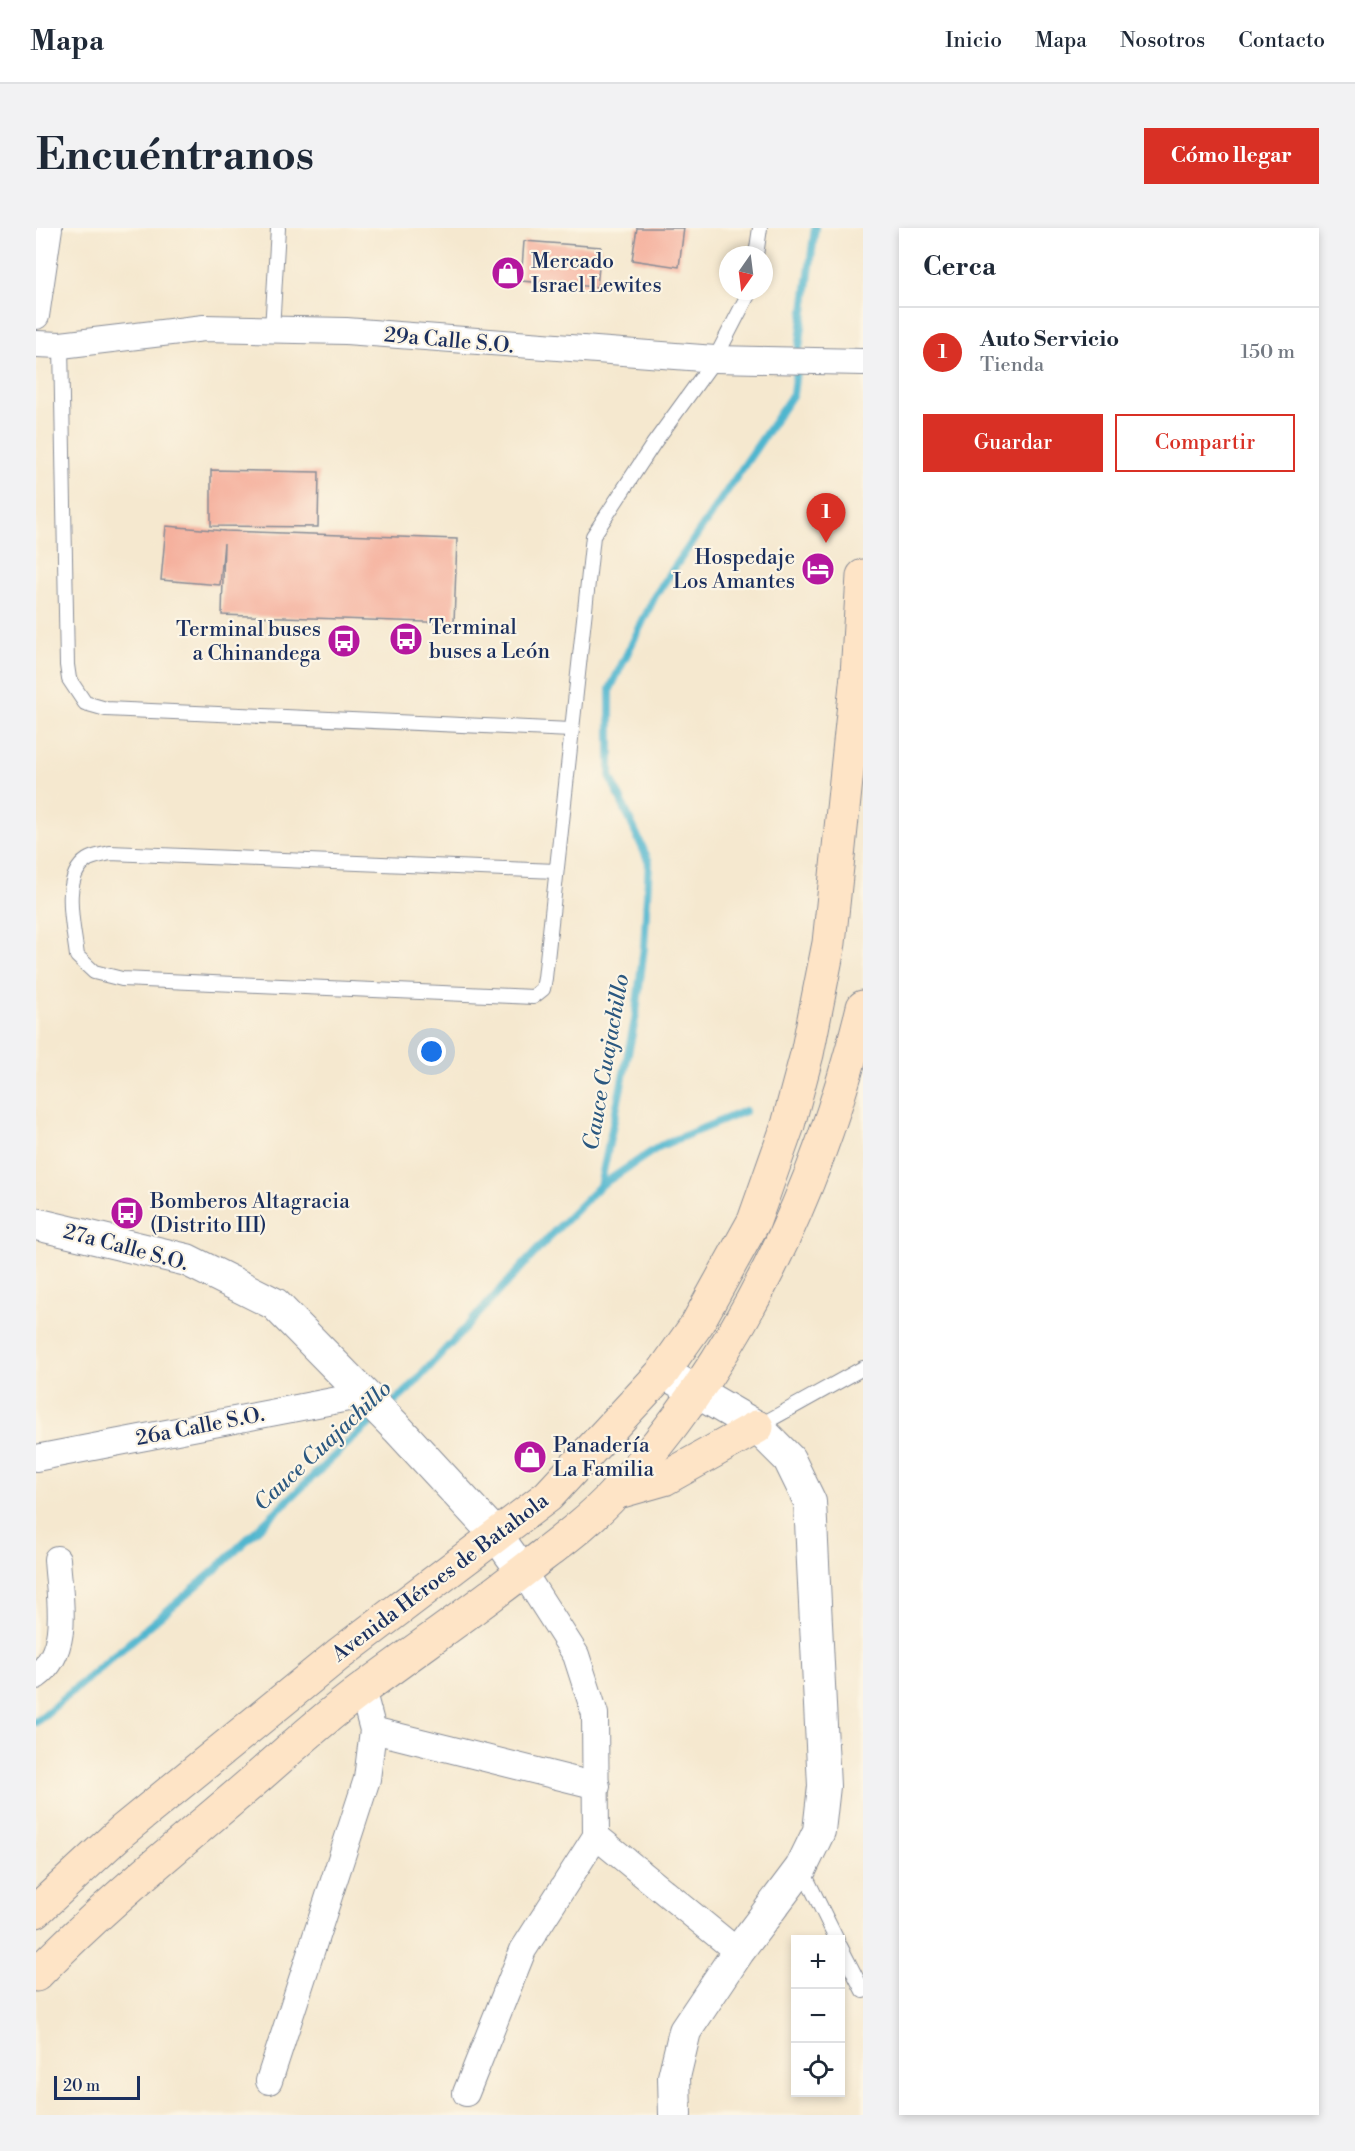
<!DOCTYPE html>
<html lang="es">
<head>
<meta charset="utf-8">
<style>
	:root { --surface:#fff; --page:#f2f2f3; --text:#1f2937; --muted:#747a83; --line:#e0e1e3; --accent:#d93025 }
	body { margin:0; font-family:"Libre Bodoni",serif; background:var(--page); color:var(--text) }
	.controls { position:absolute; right:18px; bottom:18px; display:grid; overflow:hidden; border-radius:0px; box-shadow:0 3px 9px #0003 }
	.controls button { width:54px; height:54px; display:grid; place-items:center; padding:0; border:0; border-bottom:2px solid var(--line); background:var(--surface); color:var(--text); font:30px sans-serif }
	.compass { position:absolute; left:683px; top:18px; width:54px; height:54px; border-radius:50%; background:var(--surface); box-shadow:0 3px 9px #0003; rotate:194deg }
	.scale { position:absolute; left:18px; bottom:15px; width:86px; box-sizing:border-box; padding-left:6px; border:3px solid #1b2f5e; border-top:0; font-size:16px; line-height:21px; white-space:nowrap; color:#1b2f5e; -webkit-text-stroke:4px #fcf5e5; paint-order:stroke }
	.you { position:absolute; left:396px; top:824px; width:21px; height:21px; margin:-15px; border:4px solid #fff; border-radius:50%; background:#1a73e8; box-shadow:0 0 0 9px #1a73e833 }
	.badge { display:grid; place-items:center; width:39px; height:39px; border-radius:50%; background:var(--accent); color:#fff; font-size:20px; font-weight:700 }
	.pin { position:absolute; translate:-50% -50px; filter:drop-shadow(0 2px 3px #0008) }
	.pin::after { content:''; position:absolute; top:32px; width:21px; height:18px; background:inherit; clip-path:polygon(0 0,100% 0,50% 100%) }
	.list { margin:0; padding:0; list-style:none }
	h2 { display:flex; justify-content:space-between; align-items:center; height:78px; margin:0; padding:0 24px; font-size:26px }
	h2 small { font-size:20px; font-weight:400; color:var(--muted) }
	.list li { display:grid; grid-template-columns:39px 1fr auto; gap:18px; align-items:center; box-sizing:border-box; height:90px; padding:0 24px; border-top:2px solid var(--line) }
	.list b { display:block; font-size:22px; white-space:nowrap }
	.list p { margin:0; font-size:20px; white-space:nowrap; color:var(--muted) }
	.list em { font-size:20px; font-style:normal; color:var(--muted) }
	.actions { display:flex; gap:12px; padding:18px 24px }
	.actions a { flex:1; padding:14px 0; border:2px solid var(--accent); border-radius:0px; text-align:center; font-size:21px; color:var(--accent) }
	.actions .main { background:var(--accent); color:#fff }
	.icon { flex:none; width:33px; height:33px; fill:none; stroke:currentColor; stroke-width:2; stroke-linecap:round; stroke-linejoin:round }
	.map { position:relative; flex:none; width:827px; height:1887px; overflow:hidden; border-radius:0px }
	header { display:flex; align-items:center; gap:36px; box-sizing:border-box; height:84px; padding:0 30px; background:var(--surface); border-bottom:2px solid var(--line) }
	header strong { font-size:28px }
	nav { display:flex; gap:33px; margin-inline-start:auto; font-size:21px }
	.intro { display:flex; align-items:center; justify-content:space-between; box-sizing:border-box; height:144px; padding:0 36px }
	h1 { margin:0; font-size:42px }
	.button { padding:15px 27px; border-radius:0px; background:var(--accent); color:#fff; font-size:21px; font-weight:700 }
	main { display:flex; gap:36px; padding:0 36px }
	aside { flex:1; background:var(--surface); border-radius:0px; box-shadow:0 3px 9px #0003 }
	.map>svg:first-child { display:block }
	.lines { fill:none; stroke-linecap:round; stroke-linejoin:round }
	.stream { stroke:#50b6cf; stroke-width:8 }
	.building { fill:#f5b19e }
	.service-casing { stroke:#888c96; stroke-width:16 }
	.minor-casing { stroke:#888c96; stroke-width:28 }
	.tertiary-casing { stroke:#888c96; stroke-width:34 }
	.secondary-casing { stroke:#888c96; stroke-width:35 }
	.service { stroke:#fff; stroke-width:14 }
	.minor { stroke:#fff; stroke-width:26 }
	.tertiary { stroke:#fff; stroke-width:32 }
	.secondary { stroke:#fee4c6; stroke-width:33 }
	.labels { text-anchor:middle; stroke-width:4.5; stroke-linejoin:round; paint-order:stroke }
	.poi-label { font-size:21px; fill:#1b2f5e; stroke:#fcf5e5; text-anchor:start }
	.street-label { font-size:21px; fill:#1b2f5e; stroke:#fcf5e5 }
	.water-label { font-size:22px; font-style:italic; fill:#2b5880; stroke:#fcf5e5 }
</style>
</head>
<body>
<header>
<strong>Mapa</strong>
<nav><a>Inicio</a><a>Mapa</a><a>Nosotros</a><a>Contacto</a></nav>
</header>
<div class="intro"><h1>Encuéntranos</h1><a class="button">Cómo llegar</a></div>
<main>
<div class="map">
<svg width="827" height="1887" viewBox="0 0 827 1887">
	<rect width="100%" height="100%" fill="#fcf5e5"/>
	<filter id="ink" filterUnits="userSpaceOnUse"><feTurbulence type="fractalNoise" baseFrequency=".0167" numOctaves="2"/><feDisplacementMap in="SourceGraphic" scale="12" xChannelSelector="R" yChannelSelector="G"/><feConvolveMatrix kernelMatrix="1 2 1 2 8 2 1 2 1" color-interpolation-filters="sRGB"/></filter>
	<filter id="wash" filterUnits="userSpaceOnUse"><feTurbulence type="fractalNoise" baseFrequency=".008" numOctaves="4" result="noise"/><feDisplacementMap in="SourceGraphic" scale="24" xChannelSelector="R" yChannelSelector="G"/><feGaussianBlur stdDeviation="1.35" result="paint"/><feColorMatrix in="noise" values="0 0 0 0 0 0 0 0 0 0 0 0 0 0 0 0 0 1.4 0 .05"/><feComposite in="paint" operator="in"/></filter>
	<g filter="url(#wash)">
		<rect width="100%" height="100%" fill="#f5e8cf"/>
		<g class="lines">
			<g class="stream">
				<path d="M564 958 599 792 608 719 613 634 574 548V461L619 368 757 166 779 0"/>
				<path d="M0 1494 178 1343 313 1214 372 1162 518 1004 564 958 624 918 709 883"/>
			</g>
		</g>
		<g id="blocks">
			<g class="building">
				<path d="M601 0H648L643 39 596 32Z"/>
				<path d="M488 13 565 19 561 59 485 53Z"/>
				<path d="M175 242 283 244 282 299 175 298Z"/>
				<path d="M130 298 189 303 421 311 418 395 186 387 188 315 184 357 125 352Z"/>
			</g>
		</g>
	</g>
	<g filter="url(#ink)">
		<use href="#blocks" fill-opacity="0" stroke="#888c96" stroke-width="1.5"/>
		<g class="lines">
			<defs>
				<g id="service">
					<path d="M720 27 724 0"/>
					<path d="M236 102 242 0"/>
					<path d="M25 117 31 437 33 451 49 475 70 481 535 502"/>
					<path d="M520 643 74 625C67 627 57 628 51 632 24 650 38 700 41 728L58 744 86 751 497 769 507 761 509 750 557 308 618 215 679 131 714 63"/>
					<path d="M721 1199 827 1140"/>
					<path d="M766 1641 801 1712"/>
					<path d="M804 1718 827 1763"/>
				</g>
				<g id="minor">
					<path d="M0 88 13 0"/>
					<path d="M0 116 25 117 168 100 310 103 679 131 827 134"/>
					<path d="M0 1230 328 1167"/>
					<path d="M0 1448C36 1423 23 1368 21 1331"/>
					<path d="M337 1502 561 1558"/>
					<path d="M560 1608 702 1724"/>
					<path d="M233 1853 331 1551 337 1502 326 1461"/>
					<path d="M430 1865 487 1722 560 1608 559 1486 540 1427 487 1344"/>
				</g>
				<g id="tertiary">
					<path d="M0 996 151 1032 239 1076 361 1200 461 1308 487 1344"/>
					<path d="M627 1144 721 1199 753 1231 774 1274 788 1558 783 1603 765 1640 702 1724 649 1803 638 1849 639 1887"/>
				</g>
				<g id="secondary">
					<path d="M579 1265 628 1251 721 1199"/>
					<path d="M0 1683 86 1603 302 1427 512 1268 627 1144 661 1096 718 993 752 897 771 826 793 715 821 447 827 348"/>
					<path d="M0 1747C62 1683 132 1626 200 1568 244 1531 285 1491 331 1458 389 1415 449 1374 505 1329 531 1309 557 1289 579 1265 705 1129 784 958 827 779"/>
				</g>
			</defs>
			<use href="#service" class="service-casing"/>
			<use href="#minor" class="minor-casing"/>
			<use href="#tertiary" class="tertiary-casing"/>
			<use href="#secondary" class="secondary-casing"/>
			<use href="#service" class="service"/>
			<use href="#minor" class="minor"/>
			<use href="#tertiary" class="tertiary"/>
			<use href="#secondary" class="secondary"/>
		</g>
	</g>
	<defs>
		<symbol id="shop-disc" viewBox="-11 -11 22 22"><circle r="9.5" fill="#b5179e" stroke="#fcf5e5"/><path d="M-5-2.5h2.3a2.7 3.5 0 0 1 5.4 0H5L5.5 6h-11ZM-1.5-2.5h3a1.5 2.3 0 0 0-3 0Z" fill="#fff"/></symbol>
		<symbol id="hotel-disc" viewBox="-11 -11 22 22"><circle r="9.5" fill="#b5179e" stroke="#fcf5e5"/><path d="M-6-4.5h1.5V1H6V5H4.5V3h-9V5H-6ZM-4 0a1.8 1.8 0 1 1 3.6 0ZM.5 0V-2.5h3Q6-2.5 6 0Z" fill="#fff"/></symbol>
		<symbol id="bus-disc" viewBox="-11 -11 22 22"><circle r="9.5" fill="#b5179e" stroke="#fcf5e5"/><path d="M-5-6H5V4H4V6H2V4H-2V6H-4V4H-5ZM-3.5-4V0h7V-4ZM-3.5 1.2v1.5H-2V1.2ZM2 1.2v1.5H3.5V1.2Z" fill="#fff"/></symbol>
	</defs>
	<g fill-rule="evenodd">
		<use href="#shop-disc" x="453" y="26" width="38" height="38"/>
		<use href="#hotel-disc" x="763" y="322" width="38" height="38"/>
		<use href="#bus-disc" x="351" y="392" width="38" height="38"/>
		<use href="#bus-disc" x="289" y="394" width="38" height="38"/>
		<use href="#bus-disc" x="72" y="966" width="38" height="38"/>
		<use href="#shop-disc" x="475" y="1210" width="38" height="38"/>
	</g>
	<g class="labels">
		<g class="poi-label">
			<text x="495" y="40">Mercado<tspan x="495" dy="24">Israel Lewites</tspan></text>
			<text x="759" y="336" text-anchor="end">Hospedaje<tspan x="759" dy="24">Los Amantes</tspan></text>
			<text x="393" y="406">Terminal<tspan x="393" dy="24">buses a León</tspan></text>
			<text x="285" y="408" text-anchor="end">Terminal buses<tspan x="285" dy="24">a Chinandega</tspan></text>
			<text x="114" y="980">Bomberos Altagracia<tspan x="114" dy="24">(Distrito III)</tspan></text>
			<text x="517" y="1224">Panadería<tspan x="517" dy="24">La Familia</tspan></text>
		</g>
		<g class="street-label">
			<text transform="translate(413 112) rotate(5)" y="7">29a Calle S.O.</text>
			<text transform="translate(90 1019) rotate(15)" y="7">27a Calle S.O.</text>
			<text transform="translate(164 1198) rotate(-11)" y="7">26a Calle S.O.</text>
			<text transform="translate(404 1349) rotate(-37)" y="7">Avenida Héroes de Batahola</text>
		</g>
		<g class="water-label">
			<text transform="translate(569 834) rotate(-80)" y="8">Cauce Cuajachillo</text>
			<text transform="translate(286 1217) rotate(-43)" y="8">Cauce Cuajachillo</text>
		</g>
	</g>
</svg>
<div class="controls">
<button>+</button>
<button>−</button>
<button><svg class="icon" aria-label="locate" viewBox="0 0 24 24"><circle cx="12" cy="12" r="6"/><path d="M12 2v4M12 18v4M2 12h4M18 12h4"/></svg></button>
</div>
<svg class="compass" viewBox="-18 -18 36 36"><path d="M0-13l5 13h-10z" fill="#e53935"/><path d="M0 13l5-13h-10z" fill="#747a83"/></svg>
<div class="scale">20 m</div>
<div class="you"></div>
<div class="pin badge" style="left:790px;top:315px">1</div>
</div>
<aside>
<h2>Cerca<small></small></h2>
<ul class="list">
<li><span class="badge">1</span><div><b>Auto Servicio</b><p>Tienda</p></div><em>150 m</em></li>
</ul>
<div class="actions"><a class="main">Guardar</a><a>Compartir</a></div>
</aside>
</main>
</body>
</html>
